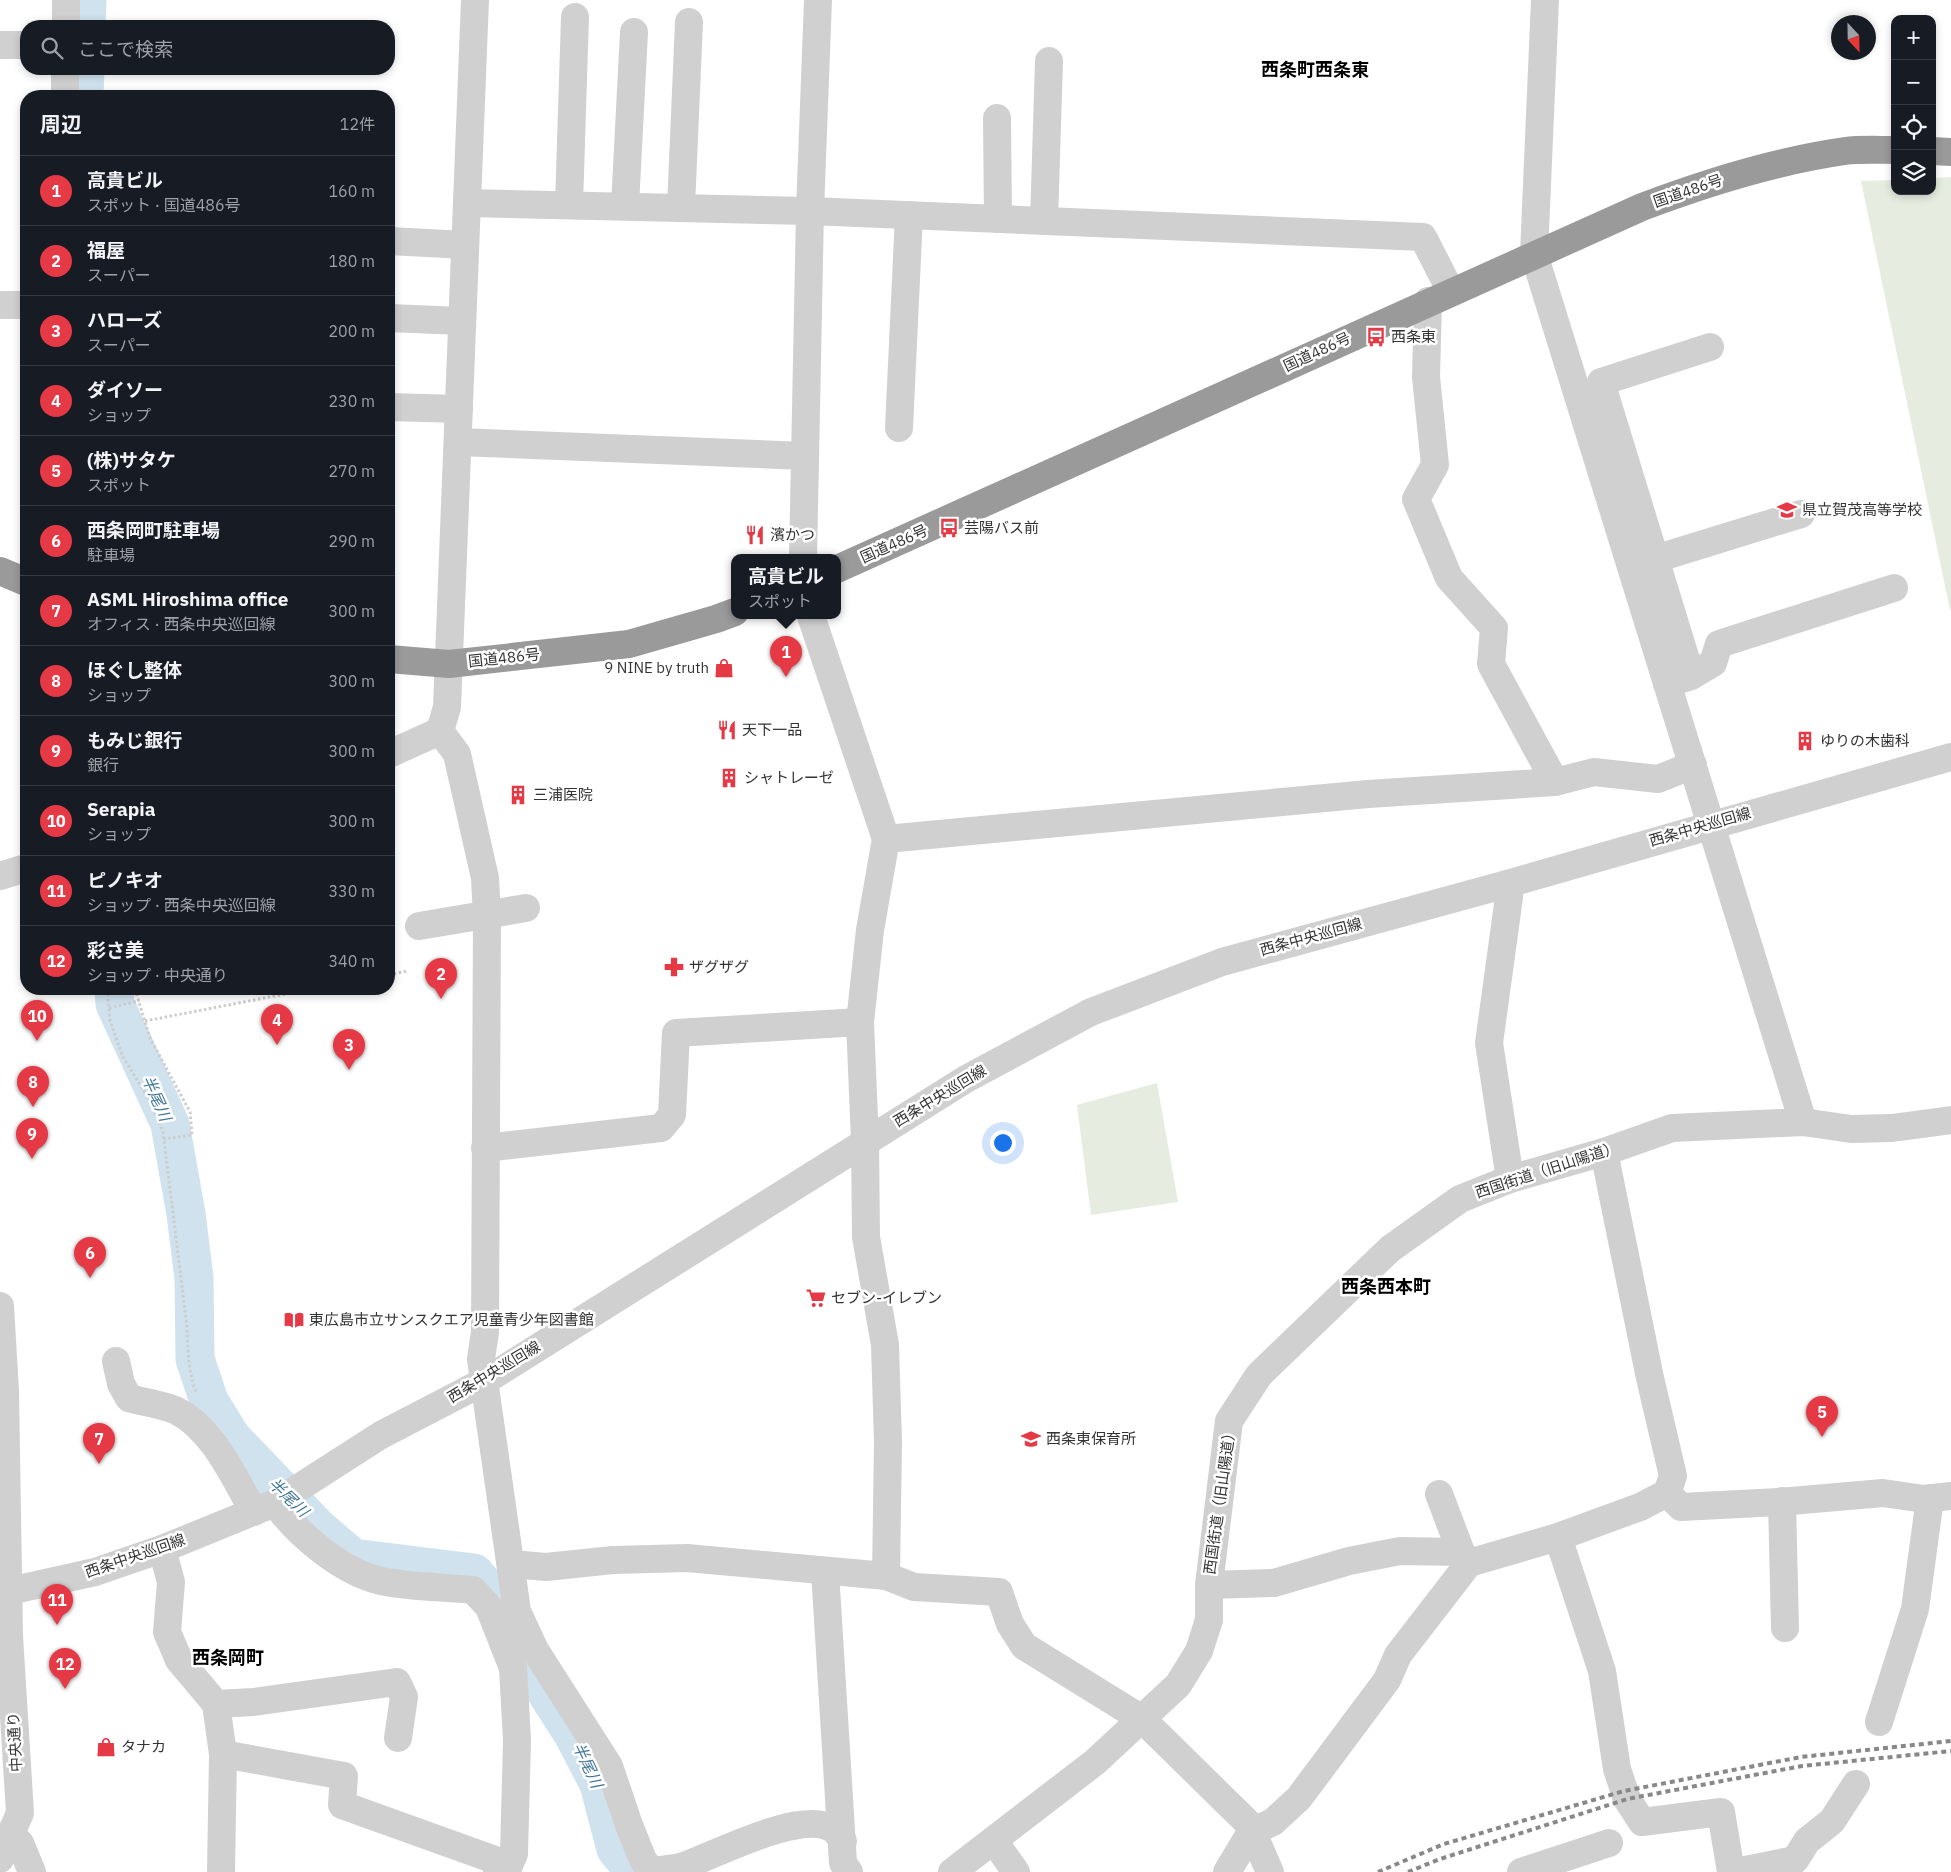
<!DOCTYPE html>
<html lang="ja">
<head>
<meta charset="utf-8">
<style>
	:root { --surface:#171b24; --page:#20242c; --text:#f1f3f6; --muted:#9ea1a6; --line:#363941; --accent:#e63946 }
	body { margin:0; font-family:"IBM Plex Sans","Noto Sans JP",sans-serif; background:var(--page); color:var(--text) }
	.controls { position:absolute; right:15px; top:15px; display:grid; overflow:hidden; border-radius:10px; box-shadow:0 2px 8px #0003 }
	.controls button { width:45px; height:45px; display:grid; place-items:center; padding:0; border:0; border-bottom:1px solid var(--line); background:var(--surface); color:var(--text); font:25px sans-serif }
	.compass { position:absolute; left:1831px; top:15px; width:45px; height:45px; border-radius:50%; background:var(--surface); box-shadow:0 2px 8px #0003; rotate:158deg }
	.you { position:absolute; left:1002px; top:1142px; width:18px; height:18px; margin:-12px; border:4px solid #fff; border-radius:50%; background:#1a73e8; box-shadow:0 0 0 8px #1a73e833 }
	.badge { display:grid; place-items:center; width:32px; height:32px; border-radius:50%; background:var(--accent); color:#fff; font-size:16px; font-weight:700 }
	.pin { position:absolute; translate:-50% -41px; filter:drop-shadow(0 1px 2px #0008) }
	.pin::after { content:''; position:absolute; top:26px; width:18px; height:15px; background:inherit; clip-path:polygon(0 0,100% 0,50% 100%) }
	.popup { position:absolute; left:731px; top:554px; width:110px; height:65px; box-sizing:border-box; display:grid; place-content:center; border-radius:10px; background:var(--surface); filter:drop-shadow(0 1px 4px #0005); font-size:16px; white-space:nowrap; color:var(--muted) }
	.popup b { font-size:19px; color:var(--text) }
	.popup::after { content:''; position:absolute; left:50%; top:100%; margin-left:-10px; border:10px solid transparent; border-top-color:var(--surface) }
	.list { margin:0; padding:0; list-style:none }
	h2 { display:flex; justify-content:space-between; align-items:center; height:65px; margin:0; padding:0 20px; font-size:21px }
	h2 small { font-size:16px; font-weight:400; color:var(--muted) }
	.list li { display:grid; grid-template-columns:32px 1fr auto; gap:15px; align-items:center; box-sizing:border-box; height:70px; padding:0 20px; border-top:1px solid var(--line) }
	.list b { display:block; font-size:19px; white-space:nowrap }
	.list p { margin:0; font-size:16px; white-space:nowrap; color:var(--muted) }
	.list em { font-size:16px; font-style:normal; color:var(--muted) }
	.icon { flex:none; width:28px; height:28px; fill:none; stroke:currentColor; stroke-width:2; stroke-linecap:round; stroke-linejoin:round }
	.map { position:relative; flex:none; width:1951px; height:1872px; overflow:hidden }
	.search { position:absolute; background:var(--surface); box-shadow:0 2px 8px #0003; left:20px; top:20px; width:375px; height:55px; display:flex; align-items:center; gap:12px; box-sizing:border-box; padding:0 18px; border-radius:20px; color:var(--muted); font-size:19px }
	.panel { position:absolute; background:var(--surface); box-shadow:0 2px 8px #0003; left:20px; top:90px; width:375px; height:905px; border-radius:20px }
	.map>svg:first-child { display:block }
	.green { fill:#e6ecdf }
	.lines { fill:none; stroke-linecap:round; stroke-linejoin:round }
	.river { stroke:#cfe2ee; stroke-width:39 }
	.path { stroke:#cdcdcd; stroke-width:3; stroke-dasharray:2.5 2.5; stroke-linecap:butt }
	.minor { stroke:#d0d0d0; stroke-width:28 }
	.highway { stroke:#9a9a9a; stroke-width:28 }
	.rail { stroke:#888; stroke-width:4; stroke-dasharray:5 4; stroke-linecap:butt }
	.labels { text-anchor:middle; stroke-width:5; stroke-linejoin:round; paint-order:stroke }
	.street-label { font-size:15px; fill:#333; stroke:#fff }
	.poi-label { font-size:15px; fill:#333; stroke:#fff; text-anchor:start }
	.water-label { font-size:16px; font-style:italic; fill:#3f7597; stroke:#fff }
	.quarter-label { font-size:18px; font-weight:bold; fill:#000; stroke:#fff }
</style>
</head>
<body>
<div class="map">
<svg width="1951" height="1872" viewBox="0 0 1951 1872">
	<rect width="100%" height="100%" fill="#fff"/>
	<g class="green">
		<path d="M1951 177V610H1950L1861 181 1895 180V191H1932V178Z"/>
		<path d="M1157 1083 1178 1202 1091 1215 1077 1105Z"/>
	</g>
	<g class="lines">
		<g class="river">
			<path d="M86 26 87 0"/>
			<path d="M84 96 85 69"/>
			<path d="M114 989 115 1004 170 1124 186 1214 194 1278 195 1359 209 1401 231 1437 317 1527 353 1558 474 1573 490 1591 516 1645 573 1734 599 1784 616 1849 635 1872"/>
		</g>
		<g class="path">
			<path d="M389 975 407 971"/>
			<path d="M107 989 110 1020 122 1055 151 1103 163 1132 187 1327C188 1350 188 1373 197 1394"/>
			<path d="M135 989 150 1038 190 1112 192 1135 164 1139"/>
			<path d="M109 1008 139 1001"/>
			<path d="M145 1021 311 989"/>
		</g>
		<g class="minor">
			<path d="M1545 0 1534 254 1803 1122"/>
			<path d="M66 26V0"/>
			<path d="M0 45H26"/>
			<path d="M65 96V69"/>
			<path d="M997 118 998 219"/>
			<path d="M467 203 810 211 1423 237 1451 292"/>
			<path d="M569 205 575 17"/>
			<path d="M625 206 634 32"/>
			<path d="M681 207 689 22"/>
			<path d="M1044 221 1049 61"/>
			<path d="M389 241 465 245"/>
			<path d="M1428 301 1426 377 1435 465 1416 499 1449 578 1494 628 1491 664 1555 782"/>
			<path d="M0 305H26"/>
			<path d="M389 318 462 321"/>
			<path d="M389 407 459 409"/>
			<path d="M899 428 909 215"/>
			<path d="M458 442 805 456"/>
			<path d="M803 558 810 211 818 0"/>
			<path d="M1655 559 1801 514"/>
			<path d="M811 616 886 839"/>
			<path d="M1691 676 1713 663 1719 644 1894 588"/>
			<path d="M1667 684 1691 676 1601 382 1710 347"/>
			<path d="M440 731 457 754 485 878 487 916 485 1332 481 1359 517 1611 535 1650 609 1766 629 1825 643 1860 652 1872"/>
			<path d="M389 754 440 731 447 707 475 0"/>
			<path d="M0 876 26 868"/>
			<path d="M1507 884 1509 897 1489 1043 1510 1179"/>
			<path d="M419 926 526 908"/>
			<path d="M485 1148 661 1128 672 1115 676 1033 860 1022"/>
			<path d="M0 1306 5 1391 9 1636 20 1813 0 1859"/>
			<path d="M116 1361 121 1384 129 1398C142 1402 166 1405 177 1411 214 1430 234 1478 254 1512"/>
			<path d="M1667 1493 1681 1507 1779 1502 1883 1493 1924 1499 1951 1496"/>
			<path d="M1439 1494 1461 1552"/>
			<path d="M1782 1501 1785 1628"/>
			<path d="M275 1503C298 1535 342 1572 381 1581 409 1587 444 1587 473 1590L489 1607 513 1668 517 1740 514 1854 509 1865 497 1872"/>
			<path d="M1558 1537 1602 1671 1617 1769 1627 1799 1642 1822 1721 1812 1731 1872"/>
			<path d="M162 1549 171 1582 167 1632 179 1660 216 1704 254 1702 397 1682 404 1697 398 1738"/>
			<path d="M511 1564 546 1567 613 1560 687 1558 886 1576 914 1587 999 1592 1010 1624 1024 1646 1142 1719 1249 1824 1270 1872"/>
			<path d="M825 1571 843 1863 849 1872"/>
			<path d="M886 1576 888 1442 885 1345 866 1237 865 1141 860 1022 870 930 886 839 1368 794 1555 782 1594 772 1658 779 1693 765"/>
			<path d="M1209 1585 1274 1583 1349 1561 1400 1551 1461 1552 1469 1563"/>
			<path d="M0 1593 95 1572 162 1549 275 1503 381 1435 483 1382 966 1079 1091 1012 1222 962 1507 884 1951 757"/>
			<path d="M216 1704 223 1754 221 1872"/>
			<path d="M1879 1722 1915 1609 1930 1498"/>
			<path d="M223 1754 344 1776 342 1805 509 1865"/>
			<path d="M0 1837 11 1836 20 1843 32 1872"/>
			<path d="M994 1841 1016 1872"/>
			<path d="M650 1871C661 1870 674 1869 684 1866 717 1854 802 1809 833 1829 837 1832 840 1837 843 1841"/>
			<path d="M952 1872 1095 1762 1178 1685 1199 1651 1209 1620V1585L1229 1421 1259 1375 1390 1249 1460 1199 1510 1179 1604 1152 1672 1128 1803 1122 1851 1129 1892 1128 1951 1120"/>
			<path d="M1227 1872 1251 1832 1273 1822 1299 1798 1387 1680 1398 1655 1469 1563 1558 1537 1640 1507 1667 1493 1673 1476 1650 1378 1604 1152"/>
			<path d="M1521 1872 1609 1843"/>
			<path d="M1735 1872 1795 1860 1807 1841 1832 1821 1856 1784"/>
		</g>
		<g class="highway">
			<path d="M1932 151 1951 152"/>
			<path d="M837 569 1642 207C1708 182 1775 161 1845 151 1861 149 1878 150 1895 150"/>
			<path d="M0 571 26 582"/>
			<path d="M389 659 449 664 629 644 716 619 735 612"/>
		</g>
		<g class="rail">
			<path d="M1378 1872 1444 1844 1624 1791 1801 1757 1951 1741"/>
			<path d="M1408 1872 1440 1859 1627 1799 1802 1766 1951 1751"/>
		</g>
	</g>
	<defs>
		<symbol id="bus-bare" viewBox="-9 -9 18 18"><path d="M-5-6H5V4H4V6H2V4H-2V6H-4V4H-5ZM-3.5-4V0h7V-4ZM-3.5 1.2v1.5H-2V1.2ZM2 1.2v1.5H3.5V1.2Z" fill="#e63946" stroke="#fff" stroke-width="2.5" paint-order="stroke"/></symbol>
		<symbol id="school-bare" viewBox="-9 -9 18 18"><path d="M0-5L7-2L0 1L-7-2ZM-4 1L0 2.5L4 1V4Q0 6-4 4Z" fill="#e63946" stroke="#fff" stroke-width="2.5" paint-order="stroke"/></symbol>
		<symbol id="restaurant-bare" viewBox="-9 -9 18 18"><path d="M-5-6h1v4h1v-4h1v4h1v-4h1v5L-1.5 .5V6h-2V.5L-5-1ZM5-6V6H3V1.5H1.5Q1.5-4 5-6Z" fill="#e63946" stroke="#fff" stroke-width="2.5" paint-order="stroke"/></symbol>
		<symbol id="shop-bare" viewBox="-9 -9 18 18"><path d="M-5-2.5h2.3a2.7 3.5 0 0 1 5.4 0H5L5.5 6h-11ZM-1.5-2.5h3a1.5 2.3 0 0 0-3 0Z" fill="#e63946" stroke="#fff" stroke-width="2.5" paint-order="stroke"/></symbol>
		<symbol id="building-bare" viewBox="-9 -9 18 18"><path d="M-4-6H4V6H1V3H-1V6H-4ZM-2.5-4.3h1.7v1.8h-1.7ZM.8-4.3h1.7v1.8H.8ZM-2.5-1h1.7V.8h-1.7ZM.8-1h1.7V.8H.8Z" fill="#e63946" stroke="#fff" stroke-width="2.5" paint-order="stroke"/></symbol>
		<symbol id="pharmacy-bare" viewBox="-9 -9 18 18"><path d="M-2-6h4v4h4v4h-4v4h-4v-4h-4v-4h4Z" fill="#e63946" stroke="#fff" stroke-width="2.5" paint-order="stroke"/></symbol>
		<symbol id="supermarket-bare" viewBox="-9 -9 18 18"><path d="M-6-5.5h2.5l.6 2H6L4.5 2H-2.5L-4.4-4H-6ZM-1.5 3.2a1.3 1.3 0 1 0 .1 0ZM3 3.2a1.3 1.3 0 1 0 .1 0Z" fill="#e63946" stroke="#fff" stroke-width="2.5" paint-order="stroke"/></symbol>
		<symbol id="library-bare" viewBox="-9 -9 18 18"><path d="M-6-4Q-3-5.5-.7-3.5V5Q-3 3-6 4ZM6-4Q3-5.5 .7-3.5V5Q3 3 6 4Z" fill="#e63946" stroke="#fff" stroke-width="2.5" paint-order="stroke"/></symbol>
	</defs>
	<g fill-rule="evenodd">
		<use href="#bus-bare" x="1362" y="323" width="28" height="28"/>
		<use href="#school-bare" x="1773" y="496" width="28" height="28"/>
		<use href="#bus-bare" x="935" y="514" width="28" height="28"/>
		<use href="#restaurant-bare" x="741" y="521" width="28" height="28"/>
		<use href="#shop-bare" x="710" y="654" width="28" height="28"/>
		<use href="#restaurant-bare" x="713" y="716" width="28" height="28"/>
		<use href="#building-bare" x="1791" y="727" width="28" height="28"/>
		<use href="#building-bare" x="715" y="764" width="28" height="28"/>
		<use href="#building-bare" x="504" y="781" width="28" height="28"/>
		<use href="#pharmacy-bare" x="660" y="953" width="28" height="28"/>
		<use href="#supermarket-bare" x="802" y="1284" width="28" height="28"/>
		<use href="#library-bare" x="280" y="1306" width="28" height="28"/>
		<use href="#school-bare" x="1017" y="1425" width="28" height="28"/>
		<use href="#shop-bare" x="92" y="1733" width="28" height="28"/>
	</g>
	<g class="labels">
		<g class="street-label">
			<text transform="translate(1688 191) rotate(-19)" y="5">国道486号</text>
			<text transform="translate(1317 352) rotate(-25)" y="5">国道486号</text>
			<text transform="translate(894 544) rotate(-24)" y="5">国道486号</text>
			<text transform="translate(504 658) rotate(-6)" y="5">国道486号</text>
			<text transform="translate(1700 827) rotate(-16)" y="5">西条中央巡回線</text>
			<text transform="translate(1311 937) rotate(-15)" y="5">西条中央巡回線</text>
			<text transform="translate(940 1096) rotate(-31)" y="5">西条中央巡回線</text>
			<text transform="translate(1547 1170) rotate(-18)" y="5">西国街道（旧山陽道）</text>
			<text transform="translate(494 1372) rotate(-31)" y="5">西条中央巡回線</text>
			<text transform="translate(1220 1500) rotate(-82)" y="5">西国街道（旧山陽道）</text>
			<text transform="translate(135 1556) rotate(-19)" y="5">西条中央巡回線</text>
			<text transform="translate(15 1742) rotate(-93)" y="5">中央通り</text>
		</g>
		<g class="poi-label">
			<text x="1391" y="342">西条東</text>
			<text x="1802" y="515">県立賀茂高等学校</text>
			<text x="964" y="533">芸陽バス前</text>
			<text x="770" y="540">濱かつ</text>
			<text x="709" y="673" text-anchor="end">9 NINE by truth</text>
			<text x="742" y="735">天下一品</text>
			<text x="1820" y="746">ゆりの木歯科</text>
			<text x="744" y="783">シャトレーゼ</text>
			<text x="533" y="800">三浦医院</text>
			<text x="689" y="972">ザグザグ</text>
			<text x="831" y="1303">セブン-イレブン</text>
			<text x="309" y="1325">東広島市立サンスクエア児童青少年図書館</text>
			<text x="1046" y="1444">西条東保育所</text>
			<text x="121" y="1752">タナカ</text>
		</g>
		<g class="water-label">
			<text transform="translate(157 1098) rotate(66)" y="6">半尾川</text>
			<text transform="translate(289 1497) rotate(44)" y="6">半尾川</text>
			<text transform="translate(588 1765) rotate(65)" y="6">半尾川</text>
		</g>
		<g class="quarter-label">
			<text x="1315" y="76">西条町西条東</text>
			<text x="1386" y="1293">西条西本町</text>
			<text x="228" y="1664">西条岡町</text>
		</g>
	</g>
</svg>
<div class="controls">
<button>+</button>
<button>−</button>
<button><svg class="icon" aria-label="locate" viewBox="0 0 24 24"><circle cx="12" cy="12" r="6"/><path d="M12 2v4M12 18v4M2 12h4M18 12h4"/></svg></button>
<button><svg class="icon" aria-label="layers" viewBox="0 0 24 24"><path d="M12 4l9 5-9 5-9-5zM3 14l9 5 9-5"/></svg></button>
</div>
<svg class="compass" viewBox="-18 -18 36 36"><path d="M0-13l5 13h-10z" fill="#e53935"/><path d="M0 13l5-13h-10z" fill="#9ea1a6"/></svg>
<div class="you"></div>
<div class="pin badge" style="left:786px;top:677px">1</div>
<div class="popup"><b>高貴ビル</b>スポット</div>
<div class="pin badge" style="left:441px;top:999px">2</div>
<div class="pin badge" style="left:349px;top:1070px">3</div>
<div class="pin badge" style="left:277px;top:1045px">4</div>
<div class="pin badge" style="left:1822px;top:1437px">5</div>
<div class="pin badge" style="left:90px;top:1278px">6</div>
<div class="pin badge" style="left:99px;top:1464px">7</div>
<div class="pin badge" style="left:33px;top:1107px">8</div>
<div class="pin badge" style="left:32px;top:1159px">9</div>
<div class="pin badge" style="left:37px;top:1041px">10</div>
<div class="pin badge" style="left:57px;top:1625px">11</div>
<div class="pin badge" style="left:65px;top:1689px">12</div>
<div class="search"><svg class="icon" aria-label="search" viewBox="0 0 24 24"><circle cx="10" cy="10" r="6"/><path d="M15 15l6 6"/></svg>ここで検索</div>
<section class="panel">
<h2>周辺<small>12件</small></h2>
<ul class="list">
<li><span class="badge">1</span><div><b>高貴ビル</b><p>スポット · 国道486号</p></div><em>160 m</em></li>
<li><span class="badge">2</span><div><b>福屋</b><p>スーパー</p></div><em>180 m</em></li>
<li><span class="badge">3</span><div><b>ハローズ</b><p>スーパー</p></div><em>200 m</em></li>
<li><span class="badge">4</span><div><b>ダイソー</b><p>ショップ</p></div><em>230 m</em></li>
<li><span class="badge">5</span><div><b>(株)サタケ</b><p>スポット</p></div><em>270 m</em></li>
<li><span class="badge">6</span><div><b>西条岡町駐車場</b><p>駐車場</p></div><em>290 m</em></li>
<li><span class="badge">7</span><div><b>ASML Hiroshima office</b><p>オフィス · 西条中央巡回線</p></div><em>300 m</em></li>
<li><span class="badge">8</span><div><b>ほぐし整体</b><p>ショップ</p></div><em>300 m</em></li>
<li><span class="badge">9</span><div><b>もみじ銀行</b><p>銀行</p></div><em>300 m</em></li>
<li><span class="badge">10</span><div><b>Serapia</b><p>ショップ</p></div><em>300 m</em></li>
<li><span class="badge">11</span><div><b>ピノキオ</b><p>ショップ · 西条中央巡回線</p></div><em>330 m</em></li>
<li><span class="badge">12</span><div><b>彩さ美</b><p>ショップ · 中央通り</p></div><em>340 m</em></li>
</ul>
</section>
</div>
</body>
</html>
